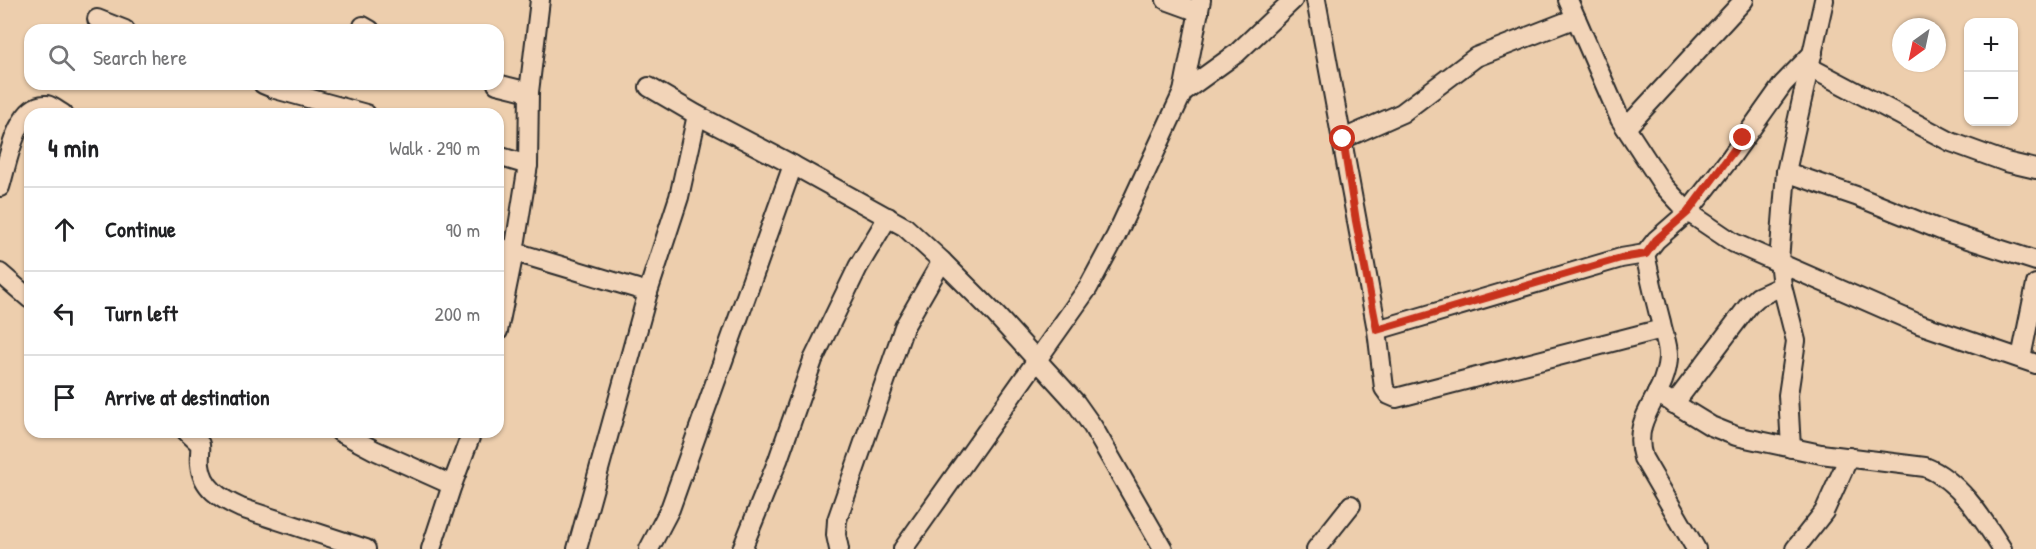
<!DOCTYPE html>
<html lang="en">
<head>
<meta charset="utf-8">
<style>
	:root { --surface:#fff; --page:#f2f2f2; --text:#202124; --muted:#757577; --line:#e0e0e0 }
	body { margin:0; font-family:"Patrick Hand",sans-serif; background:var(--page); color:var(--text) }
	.controls { position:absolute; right:18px; top:18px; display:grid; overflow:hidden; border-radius:12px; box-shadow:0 2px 4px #0004 }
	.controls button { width:54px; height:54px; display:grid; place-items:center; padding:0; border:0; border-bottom:2px solid var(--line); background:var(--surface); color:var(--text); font:30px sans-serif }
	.compass { position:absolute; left:1892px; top:18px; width:54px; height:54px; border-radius:50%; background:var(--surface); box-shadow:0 2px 4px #0004; rotate:213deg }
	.stop { position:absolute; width:18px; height:18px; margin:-14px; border:4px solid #c8321e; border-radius:50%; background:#fff }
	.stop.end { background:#c8321e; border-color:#fff; box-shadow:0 2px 6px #0008 }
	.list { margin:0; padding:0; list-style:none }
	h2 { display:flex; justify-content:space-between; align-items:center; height:78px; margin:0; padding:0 24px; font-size:26px }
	h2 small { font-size:20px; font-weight:400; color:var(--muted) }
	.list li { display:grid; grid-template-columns:39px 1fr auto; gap:18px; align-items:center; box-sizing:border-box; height:84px; padding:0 24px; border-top:2px solid var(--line) }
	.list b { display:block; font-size:22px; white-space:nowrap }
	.list em { font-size:20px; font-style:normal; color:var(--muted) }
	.icon { flex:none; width:33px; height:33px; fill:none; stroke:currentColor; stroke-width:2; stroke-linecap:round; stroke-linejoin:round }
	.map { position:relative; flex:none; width:2036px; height:549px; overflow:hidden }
	.search { position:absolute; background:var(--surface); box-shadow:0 2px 4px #0004; left:24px; top:24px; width:480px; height:66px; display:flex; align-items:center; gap:15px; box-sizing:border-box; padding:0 21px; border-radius:18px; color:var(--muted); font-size:22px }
	.panel { position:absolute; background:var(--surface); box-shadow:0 2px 4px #0004; left:24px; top:108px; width:480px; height:330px; border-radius:18px }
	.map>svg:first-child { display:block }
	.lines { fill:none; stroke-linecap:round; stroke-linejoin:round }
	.minor-casing { stroke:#2b2b2b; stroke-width:22 }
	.minor { stroke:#f2d4b8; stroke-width:18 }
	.route { stroke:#c8321e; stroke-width:8 }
</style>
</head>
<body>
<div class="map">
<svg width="2036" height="549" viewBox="0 0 2036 549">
	<rect width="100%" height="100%" fill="#edcead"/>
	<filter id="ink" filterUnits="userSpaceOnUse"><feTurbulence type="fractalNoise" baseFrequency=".0167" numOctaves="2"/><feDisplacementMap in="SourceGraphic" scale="12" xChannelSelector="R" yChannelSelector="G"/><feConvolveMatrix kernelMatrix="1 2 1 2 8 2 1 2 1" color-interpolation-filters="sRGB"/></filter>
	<g filter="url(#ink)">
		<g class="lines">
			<defs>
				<g id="minor">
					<path d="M1166 0 1199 12"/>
					<path d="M1316 0 1377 330 1621 258 1645 254 1656 240 1688 212 1731 157 1783 84 1813 53"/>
					<path d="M1568 0 1620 119 1663 185 1688 212 1734 243 1919 324 2036 364"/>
					<path d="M97 19 125 30"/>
					<path d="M363 26 370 30"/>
					<path d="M1809 67 1951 142 2006 162 2036 169"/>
					<path d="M263 84 275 89 366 114"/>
					<path d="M497 84 529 92"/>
					<path d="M649 87 697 115 793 165 905 227 942 261 996 315 1076 403 1093 427 1163 549"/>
					<path d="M1183 92 1201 0"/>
					<path d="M1626 128 1744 0"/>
					<path d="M1343 139 1402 113 1476 57 1576 18"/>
					<path d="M498 156 528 165"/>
					<path d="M1786 172 1856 196 1943 231 2036 261"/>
					<path d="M0 187C7 165 17 102 47 105 52 106 58 111 63 114"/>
					<path d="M498 247 648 292"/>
					<path d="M1645 254C1650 277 1655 300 1661 322 1663 334 1669 345 1668 358 1666 397 1630 416 1643 458L1696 549"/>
					<path d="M0 273 30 299"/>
					<path d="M1377 330 1384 388 1389 395 1396 398 1662 329"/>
					<path d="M498 331 514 252 528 165 529 92 540 0"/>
					<path d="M2021 358 2036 284"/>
					<path d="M1657 393 1711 426 1736 436 1821 454 1925 467C1959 480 1983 519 2002 549"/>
					<path d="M1674 404 1749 305 1758 297 1782 286"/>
					<path d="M187 432 200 444C201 451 199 457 200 464 202 488 221 499 241 508L366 549"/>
					<path d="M340 432 374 450 452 485"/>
					<path d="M1791 448 1788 395 1796 341 1782 286 1779 261 1786 172 1824 0"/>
					<path d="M431 549 452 485 472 432"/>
					<path d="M577 549 648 292 679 197 697 115"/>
					<path d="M649 549 670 509 793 165"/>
					<path d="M742 549 778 460 813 360 858 267 888 217"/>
					<path d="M839 549 836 535 837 520 904 327 942 261"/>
					<path d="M903 549 1088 288 1116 236 1183 92 1237 53 1293 0"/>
					<path d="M1316 549 1351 505"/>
					<path d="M1795 549 1824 512 1849 457"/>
				</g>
			</defs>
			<use href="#minor" class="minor-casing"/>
			<use href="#minor" class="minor"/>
		</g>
	</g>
	<g class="lines" filter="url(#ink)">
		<path class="route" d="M1343 139 1356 221 1377 330 1621 258 1646 254 1656 240 1688 212 1743 138"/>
	</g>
</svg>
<div class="controls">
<button>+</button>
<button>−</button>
</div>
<svg class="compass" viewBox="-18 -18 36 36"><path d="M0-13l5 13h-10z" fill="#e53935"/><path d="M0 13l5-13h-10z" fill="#757577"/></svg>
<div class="stop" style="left:1343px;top:139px"></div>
<div class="stop end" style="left:1743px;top:138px"></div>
<div class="search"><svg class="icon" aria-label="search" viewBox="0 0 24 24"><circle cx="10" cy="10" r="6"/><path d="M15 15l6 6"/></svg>Search here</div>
<section class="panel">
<h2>4 min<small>Walk · 290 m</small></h2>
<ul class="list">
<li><svg class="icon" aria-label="ahead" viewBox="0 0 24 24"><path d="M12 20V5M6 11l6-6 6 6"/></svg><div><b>Continue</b></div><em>90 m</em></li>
<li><svg class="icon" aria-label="left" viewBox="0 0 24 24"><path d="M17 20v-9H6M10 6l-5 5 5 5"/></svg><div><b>Turn left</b></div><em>200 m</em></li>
<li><svg class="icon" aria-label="arrive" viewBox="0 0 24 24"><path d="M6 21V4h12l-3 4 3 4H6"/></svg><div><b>Arrive at destination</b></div></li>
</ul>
</section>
</div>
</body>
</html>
